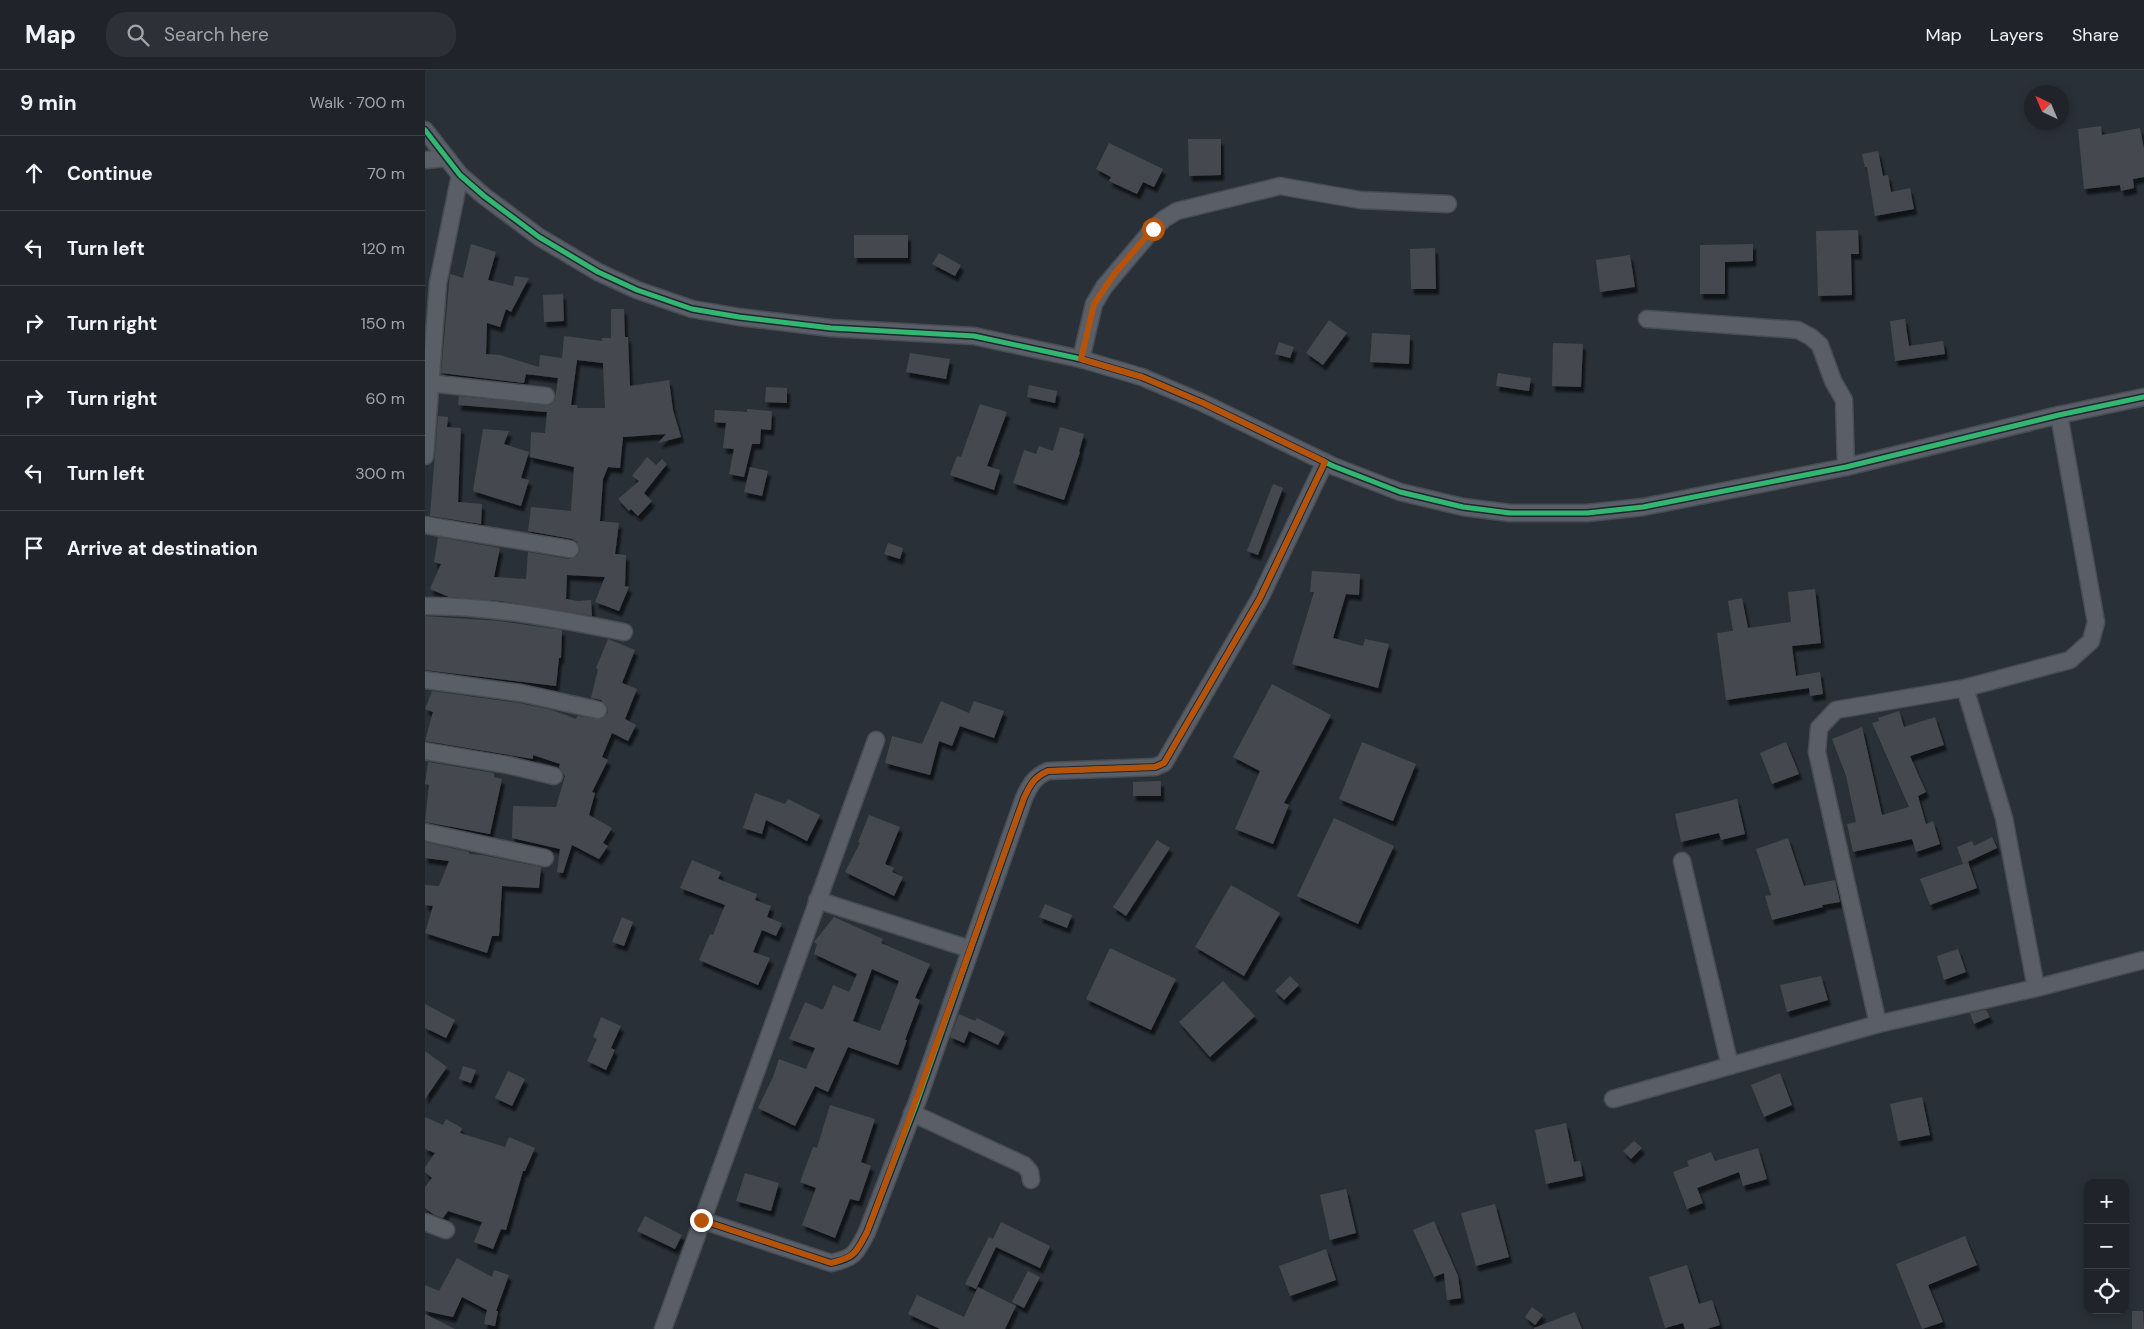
<!DOCTYPE html>
<html lang="en">
<head>
<meta charset="utf-8">
<style>
	:root { --surface:#20242a; --page:#2d3036; --text:#f1f3f6; --muted:#a2a4a8; --line:#3d4147 }
	body { margin:0; font-family:"DM Sans",sans-serif; background:var(--page); color:var(--text) }
	.controls { position:absolute; right:15px; bottom:15px; display:grid; overflow:hidden; border-radius:10px; box-shadow:0 2px 8px #0003 }
	.controls button { width:45px; height:45px; display:grid; place-items:center; padding:0; border:0; border-bottom:1px solid var(--line); background:var(--surface); color:var(--text); font:25px sans-serif }
	.compass { position:absolute; left:1599px; top:15px; width:45px; height:45px; border-radius:50%; background:var(--surface); box-shadow:0 2px 8px #0003; rotate:316deg }
	.stop { position:absolute; width:15px; height:15px; margin:-11px; border:4px solid #b45309; border-radius:50%; background:#fff }
	.stop.end { background:#b45309; border-color:#fff; box-shadow:0 1px 5px #0008 }
	.list { margin:0; padding:0; list-style:none }
	h2 { display:flex; justify-content:space-between; align-items:center; height:65px; margin:0; padding:0 20px; font-size:21px }
	h2 small { font-size:16px; font-weight:400; color:var(--muted) }
	.list li { display:grid; grid-template-columns:32px 1fr auto; gap:15px; align-items:center; box-sizing:border-box; height:75px; padding:0 20px; border-top:1px solid var(--line) }
	.list b { display:block; font-size:19px; white-space:nowrap }
	.list em { font-size:16px; font-style:normal; color:var(--muted) }
	.icon { flex:none; width:28px; height:28px; fill:none; stroke:currentColor; stroke-width:2; stroke-linecap:round; stroke-linejoin:round }
	.map { position:relative; flex:none; width:1719px; height:1259px; overflow:hidden }
	header { display:flex; align-items:center; gap:30px; box-sizing:border-box; height:70px; padding:0 25px; background:var(--surface); border-bottom:1px solid var(--line) }
	header strong { font-size:24px }
	nav { display:flex; gap:28px; margin-inline-start:auto; font-size:18px }
	.search { width:350px; height:45px; background:var(--page); display:flex; align-items:center; gap:12px; box-sizing:border-box; padding:0 18px; border-radius:20px; color:var(--muted); font-size:19px }
	main { display:flex }
	aside { flex:1; background:var(--surface) }
	.map>svg:first-child { display:block }
	.building { fill:#444950; fill-rule:evenodd; filter:url(#shadow) }
	.lines { fill:none; stroke-linecap:round; stroke-linejoin:round }
	.minor-casing { stroke:#484c53; stroke-width:19 }
	.minor { stroke:#5a5e66; stroke-width:16 }
	.cycleway-casing { stroke:#1d2633; stroke-width:8 }
	.cycleway { stroke:#33b770; stroke-width:5 }
	.route { stroke:#b45309; stroke-width:6 }
</style>
</head>
<body>
<header>
<strong>Map</strong>
<div class="search"><svg class="icon" aria-label="search" viewBox="0 0 24 24"><circle cx="10" cy="10" r="6"/><path d="M15 15l6 6"/></svg>Search here</div>
<nav><a>Map</a><a>Layers</a><a>Share</a></nav>
</header>
<main>
<aside>
<h2>9 min<small>Walk · 700 m</small></h2>
<ul class="list">
<li><svg class="icon" aria-label="ahead" viewBox="0 0 24 24"><path d="M12 20V5M6 11l6-6 6 6"/></svg><div><b>Continue</b></div><em>70 m</em></li>
<li><svg class="icon" aria-label="left" viewBox="0 0 24 24"><path d="M17 20v-9H6M10 6l-5 5 5 5"/></svg><div><b>Turn left</b></div><em>120 m</em></li>
<li><svg class="icon" aria-label="right" viewBox="0 0 24 24"><path d="M7 20v-9h11M14 6l5 5-5 5"/></svg><div><b>Turn right</b></div><em>150 m</em></li>
<li><svg class="icon" aria-label="right" viewBox="0 0 24 24"><path d="M7 20v-9h11M14 6l5 5-5 5"/></svg><div><b>Turn right</b></div><em>60 m</em></li>
<li><svg class="icon" aria-label="left" viewBox="0 0 24 24"><path d="M17 20v-9H6M10 6l-5 5 5 5"/></svg><div><b>Turn left</b></div><em>300 m</em></li>
<li><svg class="icon" aria-label="arrive" viewBox="0 0 24 24"><path d="M6 21V4h12l-3 4 3 4H6"/></svg><div><b>Arrive at destination</b></div></li>
</ul>
</aside>
<div class="map">
<svg width="1719" height="1259" viewBox="0 0 1719 1259">
	<defs>
		<filter id="shadow"><feDropShadow dx="3" dy="5.5" stdDeviation="1" flood-color="#0009"/></filter>
	</defs>
	<rect width="100%" height="100%" fill="#2a3038"/>
	<g class="building">
		<path d="M1676 56 1677 65 1715 58 1719 79V107L1708 109 1709 118 1696 121 1695 115 1659 119 1653 59Z"/>
		<path d="M763 69H796V105L764 106Z"/>
		<path d="M684 73 738 99 729 117 718 112 712 124 684 111 686 107 671 99Z"/>
		<path d="M1453 81 1458 106 1463 105 1466 122 1485 118 1489 139 1450 146 1442 97H1440L1437 84Z"/>
		<path d="M1433 160 1434 184H1426L1427 225 1393 226 1391 161Z"/>
		<rect x="429" y="165" width="54" height="23"/>
		<path d="M46 174 71 182 63 210 88 216 90 206 104 208 86 242 81 239 75 257 62 253 61 284 75 285 114 297 115 285 137 288 139 266 177 271V268H186V239H199L200 267H203L205 316 244 310 248 340 256 367 233 373 241 364 198 367 195 398 183 397 178 409 175 451 194 453 190 484 201 485 200 516 204 517 194 541 170 532 180 507 142 505 141 529 153 531 166 530 167 546 76 531 24 527 5 519 16 494 9 492 13 467 75 478 69 507 101 509 103 482 144 489 152 486 155 480 152 472 147 469 103 461 106 437 146 441 149 397 105 387 106 362 120 363 122 342 33 335 34 326 125 335 130 330 133 308 101 304 99 313 16 303 25 204 38 208ZM152 290 178 293 180 338H152V335H146Z"/>
		<path d="M1328 174V191L1300 192V224H1275V175Z"/>
		<path d="M1010 178 1011 219H986L985 179Z"/>
		<path d="M514 183 536 195 530 206 507 194Z"/>
		<path d="M1205 185 1210 217 1175 222 1171 190Z"/>
		<path d="M138 224 139 251 119 252 118 225Z"/>
		<path d="M1480 249 1484 276 1518 271 1520 284 1470 291 1465 251Z"/>
		<path d="M904 250 922 263 898 295 881 283Z"/>
		<path d="M947 263 985 265 984 294 945 292Z"/>
		<path d="M854 272 869 277 865 288 850 284Z"/>
		<path d="M1128 273 1158 274 1156 317 1127 316Z"/>
		<path d="M485 283 525 289 521 309 481 302Z"/>
		<path d="M1073 303 1106 308 1104 321 1071 316Z"/>
		<path d="M604 315 632 321 630 333 602 327Z"/>
		<path d="M341 317 362 318V333L340 332Z"/>
		<path d="M555 334 582 342 562 396 575 400 569 420 525 405 532 386 536 387Z"/>
		<path d="M322 339 347 341 346 360 336 359 335 374H327L319 407 304 404 309 379 298 378 301 353 289 352 290 340 322 342Z"/>
		<path d="M13 346 23 347 22 357 36 358 33 432 57 434 56 454 5 446Z"/>
		<path d="M635 357 659 364 654 382H655L639 430 588 413 599 380 611 384 614 376 628 381Z"/>
		<path d="M58 359 84 361 79 374 104 382 96 408 104 410 96 436 48 421Z"/>
		<path d="M222 387 231 395 237 389 242 394 219 423 227 431 213 446 206 439 204 441 193 429 214 411 207 406Z"/>
		<path d="M325 397 343 401 337 426 319 422Z"/>
		<path d="M848 414 858 418 833 485 822 481Z"/>
		<path d="M463 473 478 478 475 489 459 484Z"/>
		<path d="M887 501 935 504 934 525 921 524 908 568 938 576 940 569 964 574 953 618 867 594 889 522H885Z"/>
		<path d="M1390 519 1396 573 1367 576 1371 606 1395 602 1398 624 1385 626 1384 618 1301 630 1292 563 1308 561 1303 531 1317 528 1323 558 1366 552 1363 522Z"/>
		<path d="M0 546 74 551 137 560 136 588H134L131 616 0 600Z"/>
		<path d="M183 569 210 580 197 613 212 619 200 649 211 655 203 671 187 663 177 687 183 690 167 722 170 723 164 745 187 758 178 773 183 776 174 789 147 775 138 803 132 802 135 779 87 768 88 736 131 737 140 706 134 697 135 694 108 685V689L0 671 8 642 0 639 7 621 94 633 127 640 151 649 152 646 176 649 183 643 182 637 176 630 166 628 173 599 171 598Z"/>
		<path d="M847 614 906 645 859 733 864 735 848 774 810 759 835 701 808 687Z"/>
		<path d="M516 631 544 643 549 631 579 641 569 668 535 656 527 676 514 671 505 705 460 693 467 666 497 674Z"/>
		<path d="M1474 641 1479 657 1510 647 1519 675 1485 686 1501 722 1493 726 1501 754 1508 751 1515 774 1491 782 1487 769 1428 782 1422 754 1431 752 1421 706 1407 669 1437 657 1457 745 1484 737 1447 653 1454 651 1453 648Z"/>
		<path d="M937 672 991 694 968 751 914 729Z"/>
		<path d="M1361 672 1374 704 1347 714 1335 683Z"/>
		<path d="M3 692 69 703V707L77 709 65 764 0 752 4 715 0 714Z"/>
		<path d="M736 711V726H708V712Z"/>
		<path d="M330 723 360 734 363 729 395 745 382 771 341 750 337 764 318 758Z"/>
		<path d="M1312 729 1320 764 1296 770 1294 763 1256 772 1250 744Z"/>
		<path d="M444 745 475 757 460 794 469 798 467 802 478 807 469 826 420 802 435 773 433 772Z"/>
		<path d="M909 748 969 776 933 854 872 826Z"/>
		<path d="M1567 767 1572 778 1538 794 1532 777 1547 771 1549 776Z"/>
		<path d="M1363 768 1379 816 1410 810 1415 832 1397 835 1398 837 1347 850 1340 826 1346 825 1331 779Z"/>
		<path d="M732 770 745 778 701 846 688 837Z"/>
		<path d="M0 772 44 782V784L57 785 116 797 114 818 77 816 74 866H67L62 883 0 863 8 836 0 835V815L14 816 24 791 0 788Z"/>
		<path d="M267 790 296 802 293 809 332 824 330 830 346 836 342 847 357 853 351 866 337 860 328 882 345 888 333 915 274 890 285 864 288 865 300 835 255 818Z"/>
		<path d="M1543 792 1552 818 1505 835 1495 809Z"/>
		<path d="M806 815 855 843 819 906 770 877Z"/>
		<path d="M620 834 647 845 642 858 614 847Z"/>
		<path d="M197 847 208 852 199 876 187 872Z"/>
		<path d="M409 847 458 869 456 873 505 894 490 928 495 930 480 970H482L473 995 423 977 403 1022 390 1016 370 1056 333 1038 348 1007 354 989 381 999 390 978 364 969 380 932 398 940 408 915 424 922 432 904 389 884 392 874 389 872ZM447 899 474 911 455 961 428 951Z"/>
		<path d="M685 878 751 909 726 960 661 929Z"/>
		<path d="M1533 879 1541 902 1519 910 1512 886Z"/>
		<path d="M865 906 874 915 859 930 850 921Z"/>
		<path d="M1396 906 1403 930 1362 942 1355 915Z"/>
		<path d="M798 911 830 946 785 987 754 952Z"/>
		<path d="M0 934 30 950 21 968 0 958Z"/>
		<path d="M1561 940 1565 947 1549 954 1545 943Z"/>
		<path d="M534 944 550 951 552 948 580 962 573 975 544 961 539 973 525 967Z"/>
		<path d="M176 947 196 956 186 978 190 980 181 1000 162 991 172 969 168 967Z"/>
		<path d="M0 981 22 997 0 1029Z"/>
		<path d="M38 996 51 1000 46 1013 34 1009Z"/>
		<path d="M83 1001 100 1009 87 1036 70 1028Z"/>
		<path d="M1355 1003 1367 1035 1339 1047 1326 1015Z"/>
		<path d="M1497 1027 1505 1065 1473 1071 1465 1034Z"/>
		<path d="M405 1035 450 1049 436 1092 446 1096 434 1131 425 1129 410 1168 377 1155 391 1118 375 1112 388 1077 392 1078Z"/>
		<path d="M0 1047 18 1055 21 1049 37 1058 35 1063 80 1077 84 1067 110 1078 100 1101H98L81 1160 76 1159 68 1179 49 1172 57 1152 23 1141 18 1148 9 1145 0 1138V1117L7 1108 0 1102V1097L10 1083 0 1079Z"/>
		<path d="M1141 1053 1149 1092 1155 1091 1158 1106 1121 1114 1110 1060Z"/>
		<path d="M1209 1071 1217 1078 1206 1089 1198 1081Z"/>
		<path d="M1333 1078 1342 1109 1318 1116 1314 1102 1272 1118 1278 1133 1262 1139 1248 1102 1264 1096 1262 1091 1286 1082 1290 1091Z"/>
		<path d="M320 1103 354 1113 346 1141 311 1131Z"/>
		<path d="M921 1119 931 1163 905 1170 895 1125Z"/>
		<path d="M1070 1134 1084 1187 1051 1196 1036 1143Z"/>
		<path d="M220 1146 257 1165 250 1179 212 1161Z"/>
		<path d="M1009 1151 1033 1206 1036 1228 1022 1230 1019 1203 1009 1207 988 1160Z"/>
		<path d="M576 1152 625 1176 615 1198 571 1177 551 1219 540 1214 564 1167 568 1169Z"/>
		<path d="M1540 1166 1552 1195 1503 1215 1518 1252 1497 1259 1471 1194Z"/>
		<path d="M901 1179 911 1210 865 1226 854 1196Z"/>
		<path d="M32 1188 67 1207 69 1200 84 1205 71 1241H73L70 1256 59 1254 62 1240 37 1227 28 1247 0 1241V1215L14 1221Z"/>
		<path d="M1262 1195 1274 1234 1287 1230 1295 1255 1282 1259H1260L1258 1253 1240 1258 1224 1207Z"/>
		<path d="M603 1201 615 1207 599 1238 587 1232Z"/>
		<path d="M553 1217 591 1236 580 1259H515L483 1244 492 1225 539 1247Z"/>
		<path d="M1107 1237 1118 1245 1110 1255 1100 1247Z"/>
		<path d="M1707 1241H1718L1719 1259H1707Z"/>
		<path d="M1150 1242 1157 1259H1109V1258Z"/>
		<path d="M0 1244 30 1259H0Z"/>
	</g>
	<g class="lines">
		<defs>
			<g id="minor">
				<path d="M0 60 35 105 59 126 114 167 173 202 212 220 267 239 314 247 406 258 549 266 656 289 717 307 778 333 908 396 975 422 1038 437 1085 443H1162L1218 437 1421 397 1634 345 1719 327"/>
				<path d="M0 90 22 88"/>
				<path d="M1222 249 1373 260 1386 267 1395 275 1408 311 1419 330 1421 397"/>
				<path d="M656 289 669 234 679 217 728 159 739 149 752 141 855 116 935 130 1023 134"/>
				<path d="M4 313 121 326"/>
				<path d="M0 386 13 213 35 105"/>
				<path d="M0 455 145 479"/>
				<path d="M0 536C67 536 134 549 199 562"/>
				<path d="M0 610 96 623 173 640"/>
				<path d="M1540 618 1579 748 1611 918"/>
				<path d="M0 681 83 695 129 706"/>
				<path d="M0 762 120 788"/>
				<path d="M1257 791 1305 996"/>
				<path d="M392 830 545 879"/>
				<path d="M1453 954 1392 682 1394 658 1411 640 1540 618 1645 590 1666 571 1671 552 1634 345"/>
				<path d="M1188 1029 1453 954 1611 918 1719 890"/>
				<path d="M487 1043 599 1095 605 1102 606 1110"/>
				<path d="M276 1150 406 1193C430 1188 431 1183 442 1162L492 1032 599 728C605 715 609 707 623 701L730 697 739 693 835 528 900 392"/>
				<path d="M0 1152 21 1160"/>
				<path d="M238 1259 451 670"/>
			</g>
		</defs>
		<use href="#minor" class="minor-casing"/>
		<use href="#minor" class="minor"/>
		<defs>
			<g id="cycleway">
				<path d="M0 60 35 105 59 126 114 167 173 202 212 220 267 239 314 247 406 258 549 266 656 289 717 307 778 333 908 396 975 422 1038 437 1085 443H1162L1218 437 1421 397 1634 345 1719 327"/>
				<path d="M276 1150 406 1193C430 1188 431 1183 442 1162L492 1032 599 728C605 715 609 707 623 701L730 697 739 693 835 528 900 392"/>
			</g>
		</defs>
		<use href="#cycleway" class="cycleway-casing"/>
		<use href="#cycleway" class="cycleway"/>
	</g>
	<g class="lines">
		<path class="route" d="M276 1150 406 1193C430 1187 431 1183 442 1162 497 1018 547 873 599 728 605 715 609 707 623 701L730 697 739 693 835 528 900 392 778 333 717 307 656 289 669 234 690 203 728 159"/>
	</g>
</svg>
<div class="controls">
<button>+</button>
<button>−</button>
<button><svg class="icon" aria-label="locate" viewBox="0 0 24 24"><circle cx="12" cy="12" r="6"/><path d="M12 2v4M12 18v4M2 12h4M18 12h4"/></svg></button>
</div>
<svg class="compass" viewBox="-18 -18 36 36"><path d="M0-13l5 13h-10z" fill="#e53935"/><path d="M0 13l5-13h-10z" fill="#a2a4a8"/></svg>
<div class="stop" style="left:728px;top:159px"></div>
<div class="stop end" style="left:276px;top:1150px"></div>
</div>
</main>
</body>
</html>
